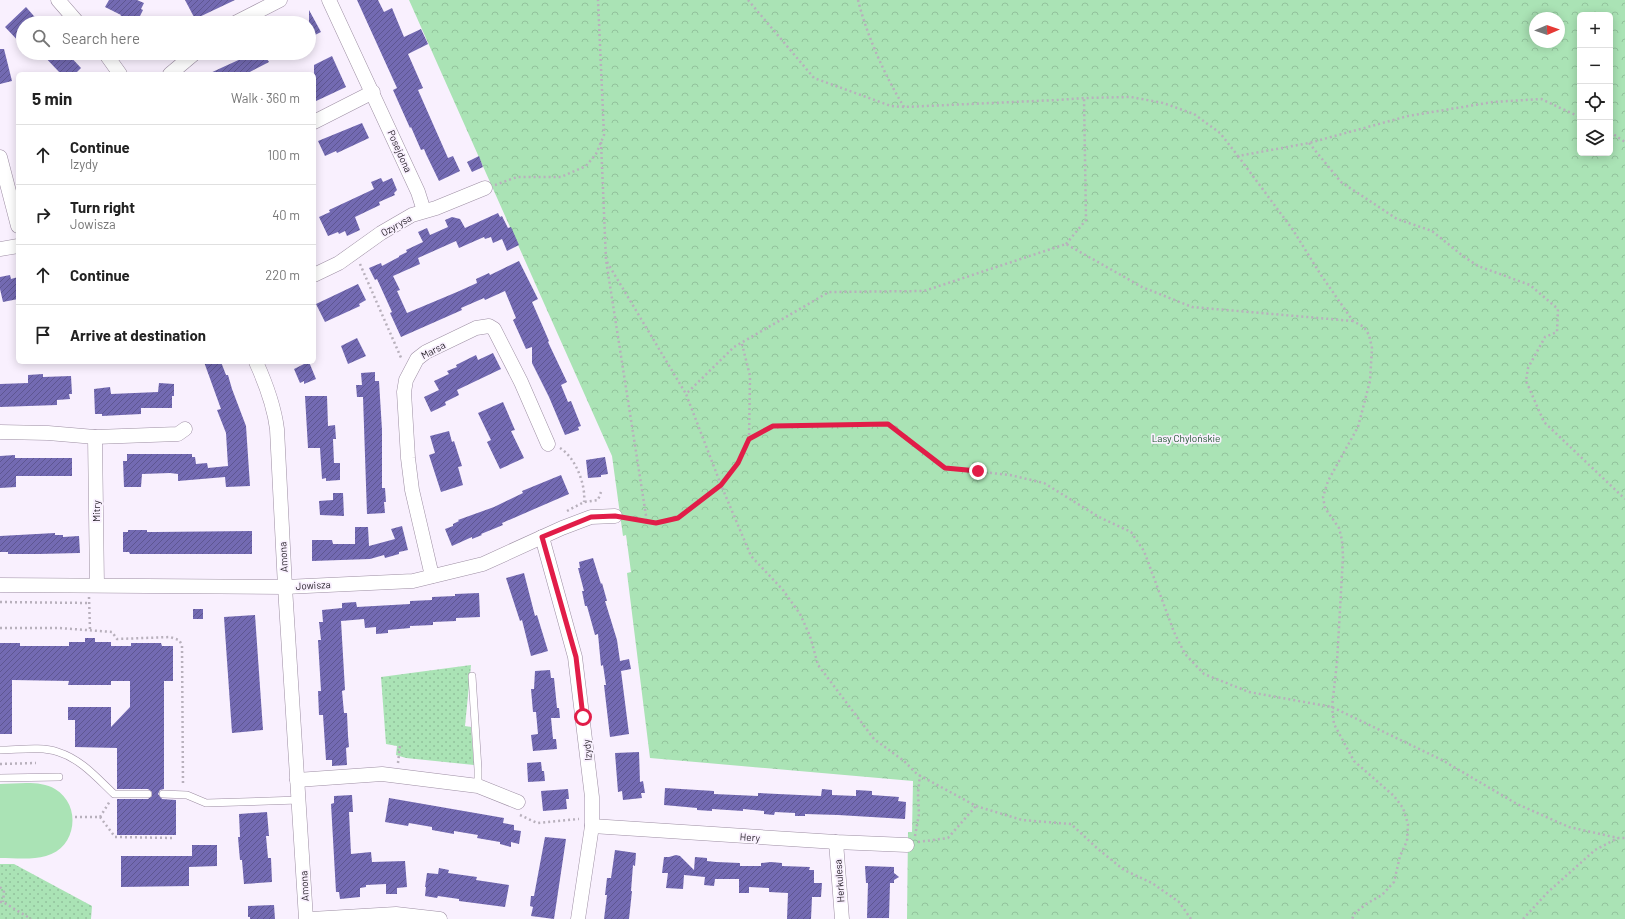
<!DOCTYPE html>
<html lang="en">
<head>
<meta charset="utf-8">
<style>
	:root { --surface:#fff; --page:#f6f6f6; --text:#222; --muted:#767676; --line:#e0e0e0 }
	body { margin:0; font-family:Barlow,sans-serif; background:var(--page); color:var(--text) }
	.controls { position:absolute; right:12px; top:12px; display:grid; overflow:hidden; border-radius:6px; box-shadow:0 2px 10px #0003 }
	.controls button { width:36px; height:36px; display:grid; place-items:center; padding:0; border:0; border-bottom:1px solid var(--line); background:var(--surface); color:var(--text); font:20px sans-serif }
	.compass { position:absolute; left:1529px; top:12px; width:36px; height:36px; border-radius:50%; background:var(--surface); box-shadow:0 2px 10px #0003; rotate:88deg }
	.stop { position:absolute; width:12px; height:12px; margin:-9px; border:3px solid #e11d48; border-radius:50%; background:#fff }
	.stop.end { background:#e11d48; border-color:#fff; box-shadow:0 1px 4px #0008 }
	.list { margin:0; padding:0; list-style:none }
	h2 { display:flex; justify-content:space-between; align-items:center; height:52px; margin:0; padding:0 16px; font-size:17px }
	h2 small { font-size:13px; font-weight:400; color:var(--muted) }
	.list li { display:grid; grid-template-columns:26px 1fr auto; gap:12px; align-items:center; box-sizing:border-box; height:60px; padding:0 16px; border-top:1px solid var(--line) }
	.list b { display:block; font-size:15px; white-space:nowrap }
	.list p { margin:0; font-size:13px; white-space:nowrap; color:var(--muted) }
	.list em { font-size:13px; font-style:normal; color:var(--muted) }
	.icon { flex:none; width:22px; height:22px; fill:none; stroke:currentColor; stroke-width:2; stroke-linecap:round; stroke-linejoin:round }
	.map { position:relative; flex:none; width:1625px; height:919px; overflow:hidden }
	.search { position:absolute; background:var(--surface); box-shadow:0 2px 10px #0003; left:16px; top:16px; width:300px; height:44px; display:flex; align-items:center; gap:10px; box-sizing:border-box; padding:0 14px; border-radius:22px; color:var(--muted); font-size:15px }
	.panel { position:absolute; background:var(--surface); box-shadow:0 2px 10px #0003; left:16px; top:72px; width:300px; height:292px; border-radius:6px }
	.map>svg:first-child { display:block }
	.grass { fill:#aae3b5 }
	.forest { fill:url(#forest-crowns); fill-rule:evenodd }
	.park { fill:url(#park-dots) }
	.building { fill:url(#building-hatch) }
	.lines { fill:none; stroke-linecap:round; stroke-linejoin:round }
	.lane-casing { stroke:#9d8ea3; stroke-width:8 }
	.street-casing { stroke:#9d8ea3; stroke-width:15 }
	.path { stroke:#b8b0bc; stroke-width:2.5; stroke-dasharray:2 3; stroke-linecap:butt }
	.lane { stroke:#fff; stroke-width:7 }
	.street { stroke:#fff; stroke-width:14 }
	.route { stroke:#e11d48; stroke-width:5 }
	.labels { text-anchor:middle; stroke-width:3.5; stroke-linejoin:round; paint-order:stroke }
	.street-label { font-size:10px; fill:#221c25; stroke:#f9f0fe }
	.park-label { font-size:10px; fill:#1f532e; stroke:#f9f0fe }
</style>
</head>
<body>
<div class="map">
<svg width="1625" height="919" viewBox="0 0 1625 919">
	<defs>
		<pattern id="forest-crowns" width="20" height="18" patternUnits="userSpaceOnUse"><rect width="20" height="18" fill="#aae3b5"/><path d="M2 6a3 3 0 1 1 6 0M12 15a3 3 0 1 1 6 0" fill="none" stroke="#92c29c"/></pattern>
		<pattern id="park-dots" width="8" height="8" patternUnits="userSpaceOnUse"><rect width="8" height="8" fill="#aae3b5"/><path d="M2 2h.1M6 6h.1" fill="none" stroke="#92c29c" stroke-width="1.8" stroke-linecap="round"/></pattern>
		<pattern id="building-hatch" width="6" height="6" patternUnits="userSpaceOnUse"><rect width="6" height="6" fill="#736ab2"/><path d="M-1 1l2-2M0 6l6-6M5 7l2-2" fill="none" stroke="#5e5691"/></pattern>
	</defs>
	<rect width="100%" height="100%" fill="#f9f0fe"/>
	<path class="grass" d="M0 784C17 784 40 780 55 789 82 805 77 848 46 856 32 860 15 858 0 858Z"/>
	<path class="forest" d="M409 0H1625V919H907L908 832H912L913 781 650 758 627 573 631 572 626 535 623 536 612 456ZM1580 15H1610V153H1580ZM1535 18H1559V42H1535Z"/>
	<g class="park">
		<path d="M471 665 465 726 471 727 474 765 406 758 396 755 397 746 386 744 381 677Z"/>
		<path d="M0 864H14L92 906 91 919H0Z"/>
	</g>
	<g class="building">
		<path d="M109 0H137L144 3 141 9 143 10 137 22 132 20 131 22 120 17 121 15 105 7Z"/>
		<path d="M185 0H235L195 19Z"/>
		<path d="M357 0H378L384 12 392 8 404 37 421 29 428 44 408 54 423 88 418 90 448 158 453 156 460 171 439 181 426 154 424 149 421 150 411 127 410 128 393 90 397 88Z"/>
		<path d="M26 7 40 23H23V46L5 27Z"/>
		<path d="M309 10 321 32 309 38Z"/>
		<path d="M0 49H4L12 81 0 84Z"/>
		<path d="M41 53H67L81 68 75 74H61Z"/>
		<path d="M243 53H263L269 62 246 74H208L245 57Z"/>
		<path d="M332 56 346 87 314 102V65Z"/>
		<path d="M362 123 369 138 337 153 336 151 325 156 318 141Z"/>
		<path d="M479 156 483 167 472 172 467 162Z"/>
		<path d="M381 178 383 182 392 178 397 190 394 193 395 195 379 202 380 205 355 217 360 230 347 236 345 231 339 234 338 232 328 236 319 217 330 212 329 210 374 189 371 182Z"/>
		<path d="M498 213 500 217 502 216 508 228 511 227 519 245 507 251 502 239 493 243 491 237 485 239 484 237 459 248 456 241 418 258 420 264 393 276 400 290 397 291 407 313 457 292 477 283 476 279 489 273 490 275 519 261 538 299 532 302 549 341 548 342 567 382 561 385 568 402 571 401 581 426 578 427 579 430 565 435 549 397 532 363V347L526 349 513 320 516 318 505 291 485 300 484 298 461 308 462 310 401 337 390 313 392 312 377 279 375 280 369 268 381 263 382 266 399 257V256L407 252 406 250 423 242 418 232 427 228 430 235 448 227 445 220 452 217 460 219 465 228Z"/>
		<path d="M10 275 11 279 18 277V299L3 302 0 289V277Z"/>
		<path d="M358 284 366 300 359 304 360 306 325 322 316 304Z"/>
		<path d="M357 338 366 356 348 364 341 346Z"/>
		<path d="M493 353 501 369 457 390 459 395 445 402 446 405 431 412 424 397 439 390 434 381 449 374 447 371 457 367 456 365 476 355 478 360Z"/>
		<path d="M204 362H221L226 375H228L232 389 246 426 250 486 226 487 225 477 178 481V474L170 473 142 474 141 487H124L123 461H127V454H192V457H195L196 464 207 463 208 468 228 466 226 433 217 410 221 409Z"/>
		<path d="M304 362H309L316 379 304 384V381L300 383 294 369 304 364Z"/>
		<path d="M375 372V381H379L382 430V488H385L386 502H384L385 513 367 514 363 397H357L356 385H362L361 373Z"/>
		<path d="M43 374V377L71 376 72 394H69L70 399 57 400V405L0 407V384L28 383V375Z"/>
		<path d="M159 383 174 384V396H172V408H141V414L102 416V414H95L94 389 110 387 111 394 158 392Z"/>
		<path d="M305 396H327L328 426 335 425 336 439H333L334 463H340V480L326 481V478L322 479 320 448H308Z"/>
		<path d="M503 402 515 430 511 431 524 458 500 469 487 442 491 440 478 413Z"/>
		<path d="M449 431 452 442 454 441 462 466 458 467 463 485 441 492 429 455 435 453 430 436Z"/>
		<path d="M15 455V458H72V476H16V487L0 488V456Z"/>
		<path d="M605 457 608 474 601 475V477L588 478 586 460Z"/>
		<path d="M561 475 569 494 502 523 503 525 481 534 482 535 472 539V537L452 546 445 529 453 526V524L459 521 458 520 494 507 523 493 522 491Z"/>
		<path d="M333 493H343L344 516 320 515 319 501 333 500Z"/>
		<path d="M402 526 408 550 399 552V554L385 558 384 555 370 559 312 561V540H332L333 544H355V527H368L369 546 395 539 391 529Z"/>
		<path d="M128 530H147V532H155L252 531V554H130L129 552H123V532H128Z"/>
		<path d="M55 533V535H63V537L79 536 80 553 39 554H8V552H0V536Z"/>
		<path d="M593 558 601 584 602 583 607 601H605L617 640 620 661 629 659 631 669 621 671 629 734 610 737 604 685H606L603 665 601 666 598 634 595 635 587 606H585L582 591H584L578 568H580L579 562Z"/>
		<path d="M524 573 535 616 537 615 548 651 531 656 522 620 520 621 506 578Z"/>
		<path d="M479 593 480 617 456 618V621L433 622V625L410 626V628L388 630V633L376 634V627L365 628 364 619 341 621 345 690 342 691 344 713H347L348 736 349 747 346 748 347 765 332 766V760H326L323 715H319L318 691H321L318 640H321L319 622H323L322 610 342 608V603L356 602 357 607 410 604V601L432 600V597L455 596V594Z"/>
		<rect x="193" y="609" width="10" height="10"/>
		<path d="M255 615 263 730 232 733 224 617Z"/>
		<path d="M85 638H95V642H111V646H131V643H161L162 646H173V681H164V789L160 790 158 794 162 799 176 800V835H117V799H148L152 796V792L148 789H117V748L75 747V720H68V707H111V727L130 707V681H111V685H68L69 681 12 680V734H0V643H20V646H69V642H85Z"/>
		<path d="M550 670 551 678H554L557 708H559L560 718H551L553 739H556L557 749 533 751 531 735 538 734 536 712H533L531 689H534L535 671Z"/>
		<path d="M639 752 640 782 643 781 645 793H641L642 798 623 800 622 791 618 792 615 753Z"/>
		<path d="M541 762 542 771H544L545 781 528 782 527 763Z"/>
		<path d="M665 788 714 791V794L758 796V793L821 796 822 789 832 790V795L856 796V790L872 791V795L899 797 898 801 906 802 905 819 838 815 805 814V816H795V813L775 812 774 815 764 814V811L743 809V811L712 809V811L697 810V808L664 805Z"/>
		<path d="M568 789 569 799H566L567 809 543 811 541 791Z"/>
		<path d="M352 795 353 812H349L351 854 371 852 372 862 405 861 407 887 397 888V894H386V884L366 885V887L360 888V897L340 899 339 892H336L331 804 334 803V796Z"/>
		<path d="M389 798 504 818 503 823 514 825V830L521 831 519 844 511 842V847L500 844V842L477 838 478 835 454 831V834L432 830V827L409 823 408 826 385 822Z"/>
		<path d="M267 812 269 836H266L268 858H271L272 882 244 884 242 860H240L239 849 238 837H240L239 814Z"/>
		<path d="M545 837 566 839 554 919 531 916 533 907 530 906 531 896H534Z"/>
		<path d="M192 845H217V866L189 867V886L121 887V856H192Z"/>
		<path d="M615 850 636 853 635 866 633 865 631 891H632L629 919H604L607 895H605L607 878H611Z"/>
		<path d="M676 855 680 856 694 870 695 857 707 858V861L716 862 740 863V866H761V863L771 862 782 863V866L810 867 809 870H814V883H822L821 897H812L811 919H787L788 893 769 892V888L749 887V893H739V879H715L714 886 704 885 705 877 684 875 683 889 666 888 668 873H662L664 857H669Z"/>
		<path d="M865 866 894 867V873L899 877 894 880V883H890L889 918H867L868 883H866Z"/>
		<path d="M439 868 449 870 448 873 477 877 476 880 509 885 505 907 459 901V899L438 896 437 898 425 896 426 887H425L427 873 438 874Z"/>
		<path d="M274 905 275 919H250V917H248V906Z"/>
	</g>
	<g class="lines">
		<defs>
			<g id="lane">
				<path d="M472 676 478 769V786"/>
				<path d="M0 750C18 750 41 746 58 752 81 759 97 778 114 794H148"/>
				<path d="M0 778 59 777"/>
				<path d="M163 794 187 795 206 803 299 800"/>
			</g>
			<g id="street">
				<path d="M58 0 78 23"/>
				<path d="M329 0 418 192 424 211"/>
				<path d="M235 23 280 0"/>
				<path d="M105 53 120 74"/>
				<path d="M170 74 195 53"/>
				<path d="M314 122 373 92"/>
				<path d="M0 157 18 226"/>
				<path d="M0 249 18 246"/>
				<path d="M314 275 339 263 381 233 412 215 436 208 485 188"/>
				<path d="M256 362C266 384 274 405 277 429L285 587 306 919"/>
				<path d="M0 432 48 433 95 437 178 434 185 429"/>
				<path d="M95 437 97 585"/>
				<path d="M542 537 575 657 592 797V826L578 919"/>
				<path d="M432 576 412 490 408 458 404 392 406 380 417 359 426 352 476 328 489 326 494 329 521 382 548 444"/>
				<path d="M0 585 285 587 413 581 483 564 562 528 591 517 615 516"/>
				<path d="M297 780 382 774 478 786 518 802"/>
				<path d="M592 826 836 842 907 845"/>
				<path d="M836 842 842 919"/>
				<path d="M311 919 396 914 440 919"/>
			</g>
		</defs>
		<use href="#lane" class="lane-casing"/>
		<use href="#street" class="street-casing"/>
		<g class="path">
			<path d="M748 0 814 78 891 106 904 107 1057 100 1084 98 1131 97 1163 103 1194 114 1220 133 1238 156 1309 143 1408 116 1493 102 1541 99 1580 117"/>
			<path d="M858 0C867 36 885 76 904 107"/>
			<path d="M1610 132 1625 142"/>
			<path d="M601 142 606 260 647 522"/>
			<path d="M1309 143 1341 182 1397 219 1432 231 1463 256 1478 266 1530 285 1558 309 1557 332 1545 337 1528 368 1526 381 1544 422 1625 499"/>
			<path d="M1238 156 1293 230 1321 275 1353 321 1364 327 1369 335 1372 348 1370 381 1358 427 1328 481 1323 497 1325 508 1339 528 1342 540 1343 557 1337 662 1332 707 1334 724 1354 761 1394 796 1403 808 1408 824 1407 841 1400 856 1394 882 1382 895 1366 904 1355 913 1352 919"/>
			<path d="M495 185 517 177H561L586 166 596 154 604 135 598 0"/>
			<path d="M1066 244 1086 220 1084 98"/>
			<path d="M607 262 686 394"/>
			<path d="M360 264 402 360"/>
			<path d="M742 344 750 376 749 439"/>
			<path d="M560 448C575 457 586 484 584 502"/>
			<path d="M567 511 584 502 598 500 601 492"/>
			<path d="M627 518 656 523 678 518 721 485 738 463 749 439 773 426 888 424 945 468 1010 475 1044 483 1099 517 1131 532 1144 551 1174 632 1185 654 1204 674 1249 692 1332 707 1442 760 1517 804 1569 827 1618 838H1625"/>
			<path d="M89 597 90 630"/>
			<path d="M0 602 89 603"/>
			<path d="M0 628H60L112 632 117 639 170 637 179 640 182 645 183 786"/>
			<path d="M398 763 400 745"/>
			<path d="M0 764 36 763"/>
			<path d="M520 815 537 823 579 819"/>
			<path d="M75 817H100L110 801"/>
			<path d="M100 817 115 837 174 838"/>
			<path d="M915 836 919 814 918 793 920 775"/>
			<path d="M918 842 948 838 976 806"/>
			<path d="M0 887 4 892 3 902"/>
			<path d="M0 902H3L31 919"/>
			<path d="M1191 919 1179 902 1152 883 1124 870 1098 849 1071 824 1022 820 976 806 917 774 904 761 874 739 818 665 810 636 800 614 783 590 751 556 721 485 686 394 734 347 829 292 924 291 1066 244 1142 287 1192 307 1353 321"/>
			<path d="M1523 919 1548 892 1595 850 1618 838"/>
		</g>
		<use href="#lane" class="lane"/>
		<use href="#street" class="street"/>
	</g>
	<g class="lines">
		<path class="route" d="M583 717 576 657 542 537 591 517 615 516 656 523 678 518 721 485 738 463 749 439 773 426 888 424 945 468 978 471"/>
	</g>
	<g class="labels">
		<g class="street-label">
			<text transform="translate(400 151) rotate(66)" y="4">Posejdona</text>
			<text transform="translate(396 225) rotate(-30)" y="4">Ozyrysa</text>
			<text transform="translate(433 350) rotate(-28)" y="4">Marsa</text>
			<text transform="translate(96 511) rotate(-90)" y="4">Mitry</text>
			<text transform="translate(283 557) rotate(-93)" y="4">Amona</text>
			<text transform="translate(313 585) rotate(-3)" y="4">Jowisza</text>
			<text transform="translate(587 750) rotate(-96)" y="4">Izydy</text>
			<text transform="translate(750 837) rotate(4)" y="4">Hery</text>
			<text transform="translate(839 881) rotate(-94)" y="4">Herkulesa</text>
			<text transform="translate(304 886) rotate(-93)" y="4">Amona</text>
		</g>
		<g class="park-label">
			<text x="1186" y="442">Lasy Chylońskie</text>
		</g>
	</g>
</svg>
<div class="controls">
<button>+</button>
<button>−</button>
<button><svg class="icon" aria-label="locate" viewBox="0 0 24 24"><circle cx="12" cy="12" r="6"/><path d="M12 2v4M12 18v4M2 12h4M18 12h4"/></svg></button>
<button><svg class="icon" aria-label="layers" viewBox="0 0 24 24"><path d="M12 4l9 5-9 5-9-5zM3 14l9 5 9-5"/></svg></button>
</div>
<svg class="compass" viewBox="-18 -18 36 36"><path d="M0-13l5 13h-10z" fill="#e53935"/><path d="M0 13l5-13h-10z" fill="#767676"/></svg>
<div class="stop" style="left:583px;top:717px"></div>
<div class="stop end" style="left:978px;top:471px"></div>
<div class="search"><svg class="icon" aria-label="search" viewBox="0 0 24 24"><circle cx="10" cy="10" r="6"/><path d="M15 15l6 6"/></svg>Search here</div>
<section class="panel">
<h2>5 min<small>Walk · 360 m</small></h2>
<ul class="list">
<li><svg class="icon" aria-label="ahead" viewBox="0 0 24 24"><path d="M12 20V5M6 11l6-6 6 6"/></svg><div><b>Continue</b><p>Izydy</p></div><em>100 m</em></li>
<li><svg class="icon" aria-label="right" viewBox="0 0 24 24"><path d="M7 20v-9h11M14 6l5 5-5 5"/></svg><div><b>Turn right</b><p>Jowisza</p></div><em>40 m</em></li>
<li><svg class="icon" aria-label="ahead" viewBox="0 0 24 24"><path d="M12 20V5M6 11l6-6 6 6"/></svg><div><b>Continue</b></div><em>220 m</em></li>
<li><svg class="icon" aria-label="arrive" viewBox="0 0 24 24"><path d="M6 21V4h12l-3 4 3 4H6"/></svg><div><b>Arrive at destination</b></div></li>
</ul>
</section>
</div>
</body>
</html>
